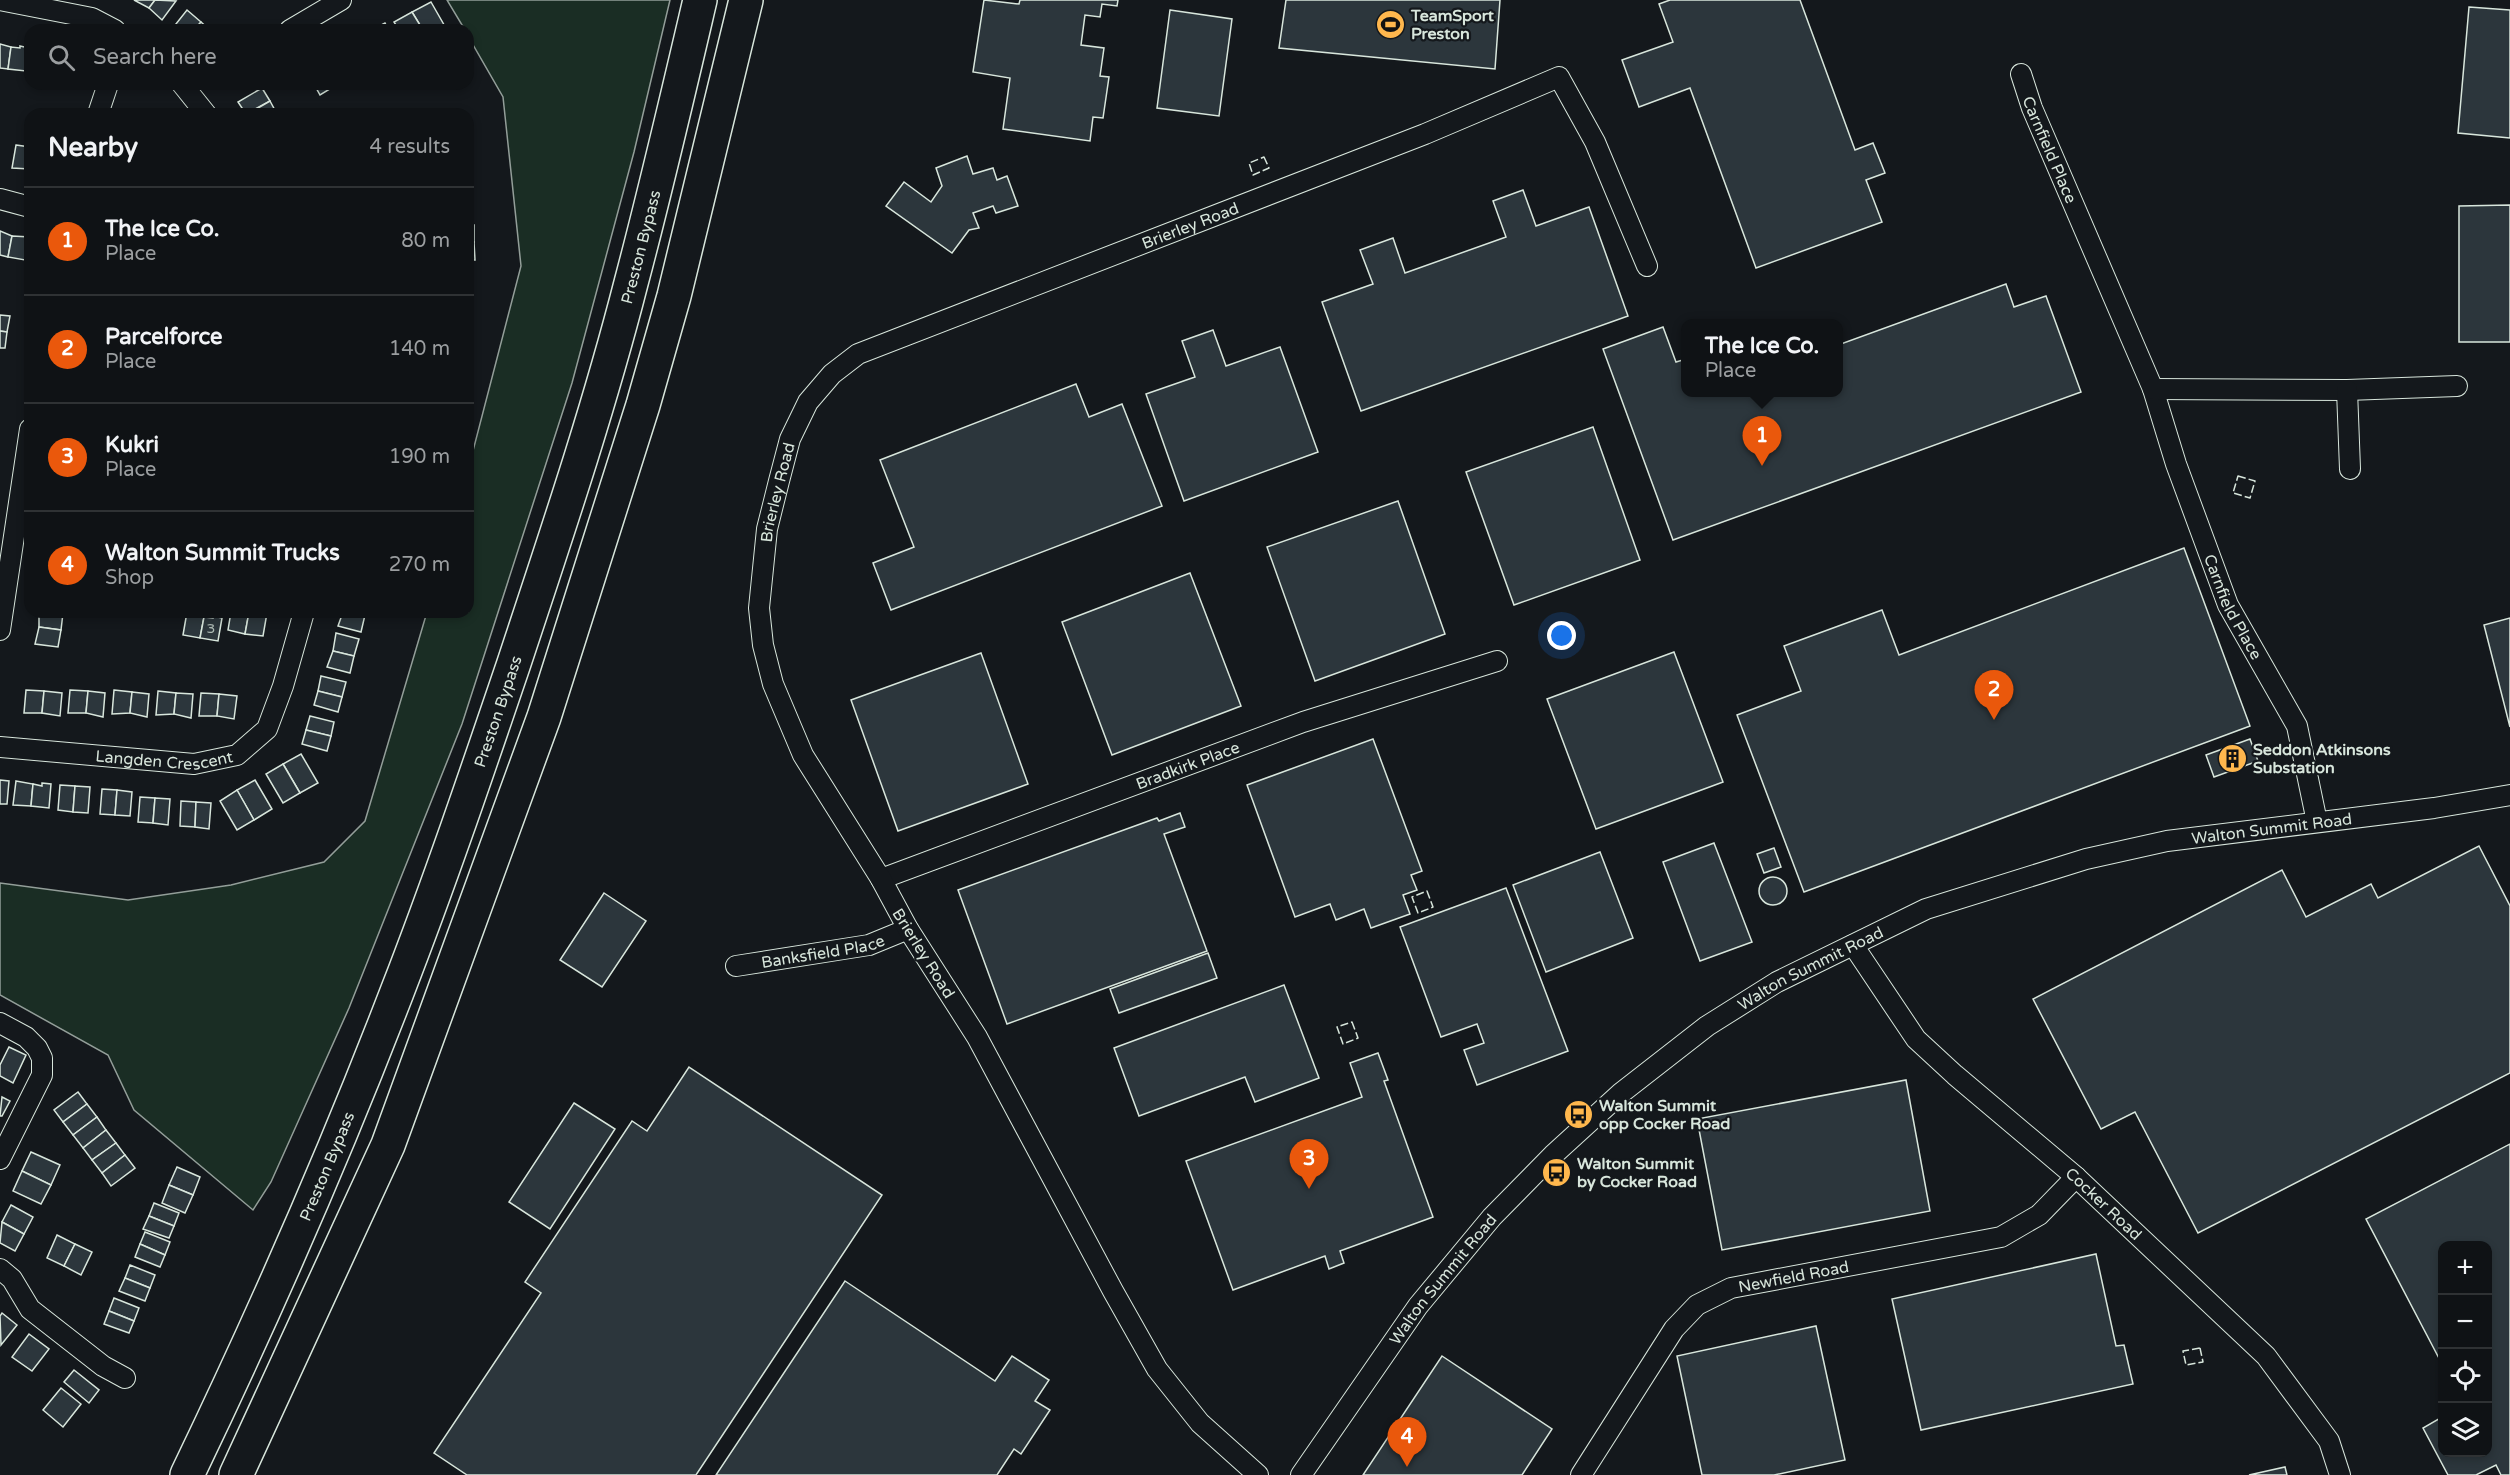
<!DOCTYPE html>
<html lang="en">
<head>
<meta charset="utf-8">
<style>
	:root { --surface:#0f1215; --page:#1d2022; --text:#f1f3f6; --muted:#9b9ea0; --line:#2f3234; --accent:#ea580c }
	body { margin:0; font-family:"Varela Round",sans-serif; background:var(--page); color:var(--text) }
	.controls { position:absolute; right:18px; bottom:18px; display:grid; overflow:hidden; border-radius:12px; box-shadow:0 3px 9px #0003 }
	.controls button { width:54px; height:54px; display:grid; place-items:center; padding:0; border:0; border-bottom:2px solid var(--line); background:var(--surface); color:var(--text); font:30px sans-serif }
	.you { position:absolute; left:1562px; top:636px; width:21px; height:21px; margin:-15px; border:4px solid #fff; border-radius:50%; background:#1a73e8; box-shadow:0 0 0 9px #1a73e833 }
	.badge { display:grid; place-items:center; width:39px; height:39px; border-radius:50%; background:var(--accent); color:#fff; font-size:20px; font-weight:700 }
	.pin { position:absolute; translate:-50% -50px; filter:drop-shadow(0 2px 3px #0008) }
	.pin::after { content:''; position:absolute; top:32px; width:21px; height:18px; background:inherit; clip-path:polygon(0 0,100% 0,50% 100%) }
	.popup { position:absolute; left:1681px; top:319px; width:162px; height:78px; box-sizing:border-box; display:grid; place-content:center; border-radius:12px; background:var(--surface); filter:drop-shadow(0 2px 4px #0005); font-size:20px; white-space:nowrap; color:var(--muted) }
	.popup b { font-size:22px; color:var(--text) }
	.popup::after { content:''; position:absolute; left:50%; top:100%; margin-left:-12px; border:12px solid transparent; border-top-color:var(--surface) }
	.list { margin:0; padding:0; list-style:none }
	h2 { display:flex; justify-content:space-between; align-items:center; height:78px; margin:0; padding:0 24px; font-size:26px }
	h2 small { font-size:20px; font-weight:400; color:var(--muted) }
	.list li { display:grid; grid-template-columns:39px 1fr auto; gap:18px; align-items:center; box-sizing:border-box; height:108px; padding:0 24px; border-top:2px solid var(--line) }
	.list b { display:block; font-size:22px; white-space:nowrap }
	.list p { margin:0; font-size:20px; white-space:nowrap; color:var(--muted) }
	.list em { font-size:20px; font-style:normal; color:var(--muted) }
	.icon { flex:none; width:33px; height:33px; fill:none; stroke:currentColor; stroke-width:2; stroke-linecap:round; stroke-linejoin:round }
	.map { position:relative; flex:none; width:2510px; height:1475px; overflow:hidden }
	.search { position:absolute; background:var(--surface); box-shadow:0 3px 9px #0003; left:24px; top:24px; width:450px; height:66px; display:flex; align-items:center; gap:15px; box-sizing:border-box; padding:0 21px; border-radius:18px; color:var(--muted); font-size:22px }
	.panel { position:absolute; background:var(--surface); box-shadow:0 3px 9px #0003; left:24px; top:108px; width:450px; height:510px; border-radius:18px }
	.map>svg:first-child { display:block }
	.green { fill:#1a2d24; stroke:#939e99; stroke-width:1.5 }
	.building { fill:#2c363c; stroke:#d8e6dc; stroke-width:1.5 }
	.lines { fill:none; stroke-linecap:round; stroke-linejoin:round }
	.minor-casing { stroke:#d8e6dc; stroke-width:22 }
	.motorway-casing { stroke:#d8e6dc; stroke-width:36 }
	.minor { stroke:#14181c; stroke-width:20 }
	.motorway { stroke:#14181c; stroke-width:33 }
	.fence { stroke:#d8e6dc; stroke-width:1.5; stroke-dasharray:8 3; stroke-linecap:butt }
	.labels { text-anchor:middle; stroke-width:4.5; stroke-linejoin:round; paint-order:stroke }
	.number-label { font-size:14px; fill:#adbab4 }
	.poi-label { font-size:16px; font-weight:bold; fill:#d8e6dc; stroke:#14181c; text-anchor:start }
	.street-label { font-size:16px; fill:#d8e6dc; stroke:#14181c }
</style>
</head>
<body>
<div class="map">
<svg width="2510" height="1475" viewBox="0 0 2510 1475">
	<rect width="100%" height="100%" fill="#14181c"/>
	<path class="green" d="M447 0H670L634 152 572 383 462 724 349 1008 271 1182 253 1210 134 1110 108 1055 0 995V883L128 900 231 885 324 862 365 821 427 612H468V470L521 266 503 97 468 36V30H465Z"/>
	<g class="building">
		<path d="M134 0H155L149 8Z"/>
		<path d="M155 0 176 1 162 20 149 8Z"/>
		<path d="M984 0 1019 4 1020 0H1118L1117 6 1102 4 1100 17 1085 15 1081 45 1104 48 1100 76 1109 77 1103 118 1093 117 1090 141 1003 129 1010 78 973 72Z"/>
		<path d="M1286 0H1500L1495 69 1279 48Z"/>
		<path d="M1670 0H1800L1855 150 1873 143 1885 173 1866 180 1882 222 1756 268 1690 88 1639 107 1622 60 1673 42 1659 4Z"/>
		<path d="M431 2 447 30H423L412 12Z"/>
		<path d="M2469 7 2510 10V138L2458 133Z"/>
		<path d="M187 10 201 22 194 30H174L172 29Z"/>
		<path d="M1170 10 1232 19 1219 116 1157 108Z"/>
		<path d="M412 12 423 30H399L394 22Z"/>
		<path d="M201 22 210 30H194Z"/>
		<path d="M385 23 389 30H372Z"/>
		<path d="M0 44 11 47 8 69 0 68Z"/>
		<path d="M20 46 29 48 26 71 8 69 11 47 20 48Z"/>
		<path d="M314 84H338L320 95Z"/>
		<path d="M262 88 270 101 246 114 238 102Z"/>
		<path d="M270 101 277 114H248Z"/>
		<path d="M16 145 30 147V169L12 168Z"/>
		<path d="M967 156 973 174 993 168 997 180 1007 176 1018 206 996 213 993 206 973 213 979 228 969 230 952 253 886 206 904 182 931 202 942 186 936 168Z"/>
		<path d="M1523 190 1536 226 1589 207 1628 316 1361 411 1322 302 1373 284 1360 250 1393 238 1405 273 1506 237 1493 201Z"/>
		<path d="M2510 205V342H2459V206Z"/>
		<rect x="468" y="225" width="6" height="17"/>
		<path d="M0 231 12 236 8 257 0 255Z"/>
		<path d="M12 236 30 237 25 260 8 257Z"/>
		<path d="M468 242H474L475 260H468Z"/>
		<path d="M2006 284 2014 307 2046 296 2081 392 1673 540 1603 349 1663 327 1676 362 1686 359V392H1838V345Z"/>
		<path d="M0 315 10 316 7 332 0 331Z"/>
		<path d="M1213 330 1226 366 1280 347 1318 452 1184 501 1146 394 1195 377 1182 341Z"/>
		<path d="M0 331 7 332 5 348H0Z"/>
		<path d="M1076 384 1089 417 1122 404 1162 506 891 610 873 563 914 547 880 460Z"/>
		<path d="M1593 427 1640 560 1514 605 1466 472Z"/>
		<path d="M1398 501 1445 634 1315 681 1267 547Z"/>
		<path d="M2184 548 2250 726 1804 892 1737 715 1801 691 1784 646 1882 610 1899 655Z"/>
		<path d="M1190 573 1241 706 1112 755 1062 622Z"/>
		<path d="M39 612 63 613 61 630 39 627Z"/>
		<path d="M187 612 204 617 200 638 183 635Z"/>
		<path d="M231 612H249L245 634 228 630Z"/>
		<path d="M249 612 267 613 263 636 245 634Z"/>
		<path d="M343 612 365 615 361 632 338 626Z"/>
		<path d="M213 616 222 618 218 641 200 638 204 617 213 618Z"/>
		<path d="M2510 618V727L2484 625Z"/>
		<path d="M39 627 61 630 58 647 35 644Z"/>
		<path d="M336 633 359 639 354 656 333 651Z"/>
		<path d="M333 651 354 656 350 673 327 667Z"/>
		<path d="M1674 652 1723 782 1596 829 1547 699Z"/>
		<path d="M981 653 1028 784 898 831 851 700Z"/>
		<path d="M321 676 346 682 342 697 318 691Z"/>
		<path d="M26 690 44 691 42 713H24Z"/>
		<path d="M70 690 88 691 86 713H68Z"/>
		<path d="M114 690 132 692 130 713 112 714Z"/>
		<path d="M44 691 62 693 60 716 42 713Z"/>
		<path d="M88 691 105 693 103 717 86 713Z"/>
		<path d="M158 691 176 693 174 714 156 715Z"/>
		<path d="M318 691 342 697 338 712 314 705Z"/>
		<path d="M132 692 149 694 147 717 130 713Z"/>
		<path d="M176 693 193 694 191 718 174 714Z"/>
		<path d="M201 693 219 694 217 716H199Z"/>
		<path d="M219 694 237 696 234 719 217 716Z"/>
		<path d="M310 716 334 722 331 736 306 730Z"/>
		<path d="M306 730 331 736 327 751 302 744Z"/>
		<path d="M1373 739 1422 871 1411 875 1417 890 1403 895 1410 914 1371 928 1364 909 1336 920 1330 904 1295 917 1247 785Z"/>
		<path d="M2250 739 2258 761 2214 777 2206 755Z"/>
		<path d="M301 754 318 783 300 793 283 764Z"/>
		<path d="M283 764 300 793 283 803 266 774Z"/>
		<path d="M0 780 9 781 7 804H0Z"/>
		<path d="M255 780 272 809 254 820 237 790Z"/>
		<path d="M16 781 33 784 31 806 13 805Z"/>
		<path d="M42 783 51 784 49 808 31 806 33 784 42 786Z"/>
		<path d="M60 785 75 786 73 812 58 810Z"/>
		<path d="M75 786 90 787 88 813 73 812Z"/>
		<path d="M102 789 117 790 115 815 100 814Z"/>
		<path d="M117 790 132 792 130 816 115 815Z"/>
		<path d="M237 790 254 820 237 830 220 801Z"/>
		<path d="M140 797 155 798 153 823 138 822Z"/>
		<path d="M155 798 170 799 168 825 153 823Z"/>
		<path d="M181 801 196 802 195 827 180 826Z"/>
		<path d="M196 802 211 803 209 829 195 827Z"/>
		<path d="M1180 813 1185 827 1164 834 1207 951 1007 1024 958 890 1157 818 1159 821Z"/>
		<path d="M1714 843 1752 942 1700 961 1663 862Z"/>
		<path d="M2479 846 2510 906V1073L2198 1233 2135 1112 2101 1129 2033 999 2282 870 2306 917 2371 884 2378 898Z"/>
		<path d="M1774 848 1781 867 1764 873 1757 854Z"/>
		<path d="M1600 852 1633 938 1546 972 1513 885Z"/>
		<circle cx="1773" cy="891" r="14"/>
		<path d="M1506 888 1568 1051 1477 1085 1464 1050 1484 1043 1477 1024 1441 1037 1400 927Z"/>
		<path d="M604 893 646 921 602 987 560 960Z"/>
		<path d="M1208 953 1217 978 1119 1013 1110 989Z"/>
		<path d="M1284 985 1319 1078 1255 1102 1245 1077 1139 1116 1114 1048Z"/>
		<path d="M9 1047 26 1055 13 1083 0 1076V1065Z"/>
		<path d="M1378 1053 1388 1080 1384 1081 1433 1217 1340 1251 1344 1263 1329 1269 1325 1256 1233 1290 1186 1161 1362 1097 1350 1063Z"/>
		<path d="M689 1067 882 1195 696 1475H467L434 1453 541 1293 525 1282 632 1121 647 1131Z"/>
		<path d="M1906 1080 1930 1211 1722 1250 1697 1119Z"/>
		<path d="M78 1092 87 1104 63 1122 54 1110Z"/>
		<path d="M2 1097 10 1101 2 1116H0Z"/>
		<path d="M574 1103 615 1129 550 1229 509 1202Z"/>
		<path d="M87 1104 97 1117 73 1135 63 1122Z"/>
		<path d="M97 1117 106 1130 83 1148 73 1135Z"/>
		<path d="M106 1130 116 1143 92 1160 83 1148Z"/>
		<path d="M116 1143 125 1155 102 1173 92 1160Z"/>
		<path d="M2510 1144V1475H2501L2496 1465 2476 1475H2448L2423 1428 2442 1417V1452H2488V1246H2442V1364L2366 1219Z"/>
		<path d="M31 1152 60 1165 51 1185 22 1171Z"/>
		<path d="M125 1155 135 1168 111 1186 102 1173Z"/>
		<path d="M177 1167 200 1177 193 1195 169 1185Z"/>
		<path d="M22 1171 51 1185 41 1204 13 1191Z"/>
		<path d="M169 1185 193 1195 185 1213 162 1203Z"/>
		<path d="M154 1203 179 1213 174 1226 149 1216Z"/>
		<path d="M11 1205 33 1217 24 1234 2 1222Z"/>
		<path d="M149 1216 174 1226 169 1238 143 1229Z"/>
		<path d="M2 1222 24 1234 15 1251 0 1243Z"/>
		<path d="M145 1232 170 1242 165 1255 140 1244Z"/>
		<path d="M57 1235 75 1244 64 1266 47 1258Z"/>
		<path d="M75 1244 92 1252 81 1275 64 1266Z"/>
		<path d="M140 1244 165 1255 160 1267 135 1257Z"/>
		<path d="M2096 1254 2116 1346 2124 1345 2133 1384 1921 1430 1892 1299Z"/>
		<path d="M130 1265 155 1275 150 1288 125 1278Z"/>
		<path d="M125 1278 150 1288 145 1301 119 1291Z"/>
		<path d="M845 1281 995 1381 1012 1356 1049 1380 1035 1401 1050 1410 1021 1454 1014 1449 997 1475H716Z"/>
		<path d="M114 1298 139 1308 134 1321 109 1311Z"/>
		<path d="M109 1311 134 1321 129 1333 104 1324Z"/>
		<path d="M2 1313 17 1325 1 1345 0 1316Z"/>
		<path d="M1816 1326 1845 1460 1774 1475H1702L1677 1356Z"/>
		<path d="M29 1334 49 1349 32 1371 12 1357Z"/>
		<path d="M1442 1356 1552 1429 1522 1475H1363Z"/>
		<path d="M74 1370 99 1390 89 1403 64 1382Z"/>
		<path d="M61 1388 81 1404 63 1427 43 1410Z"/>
		<path d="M2285 1467 2287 1475H2249Z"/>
	</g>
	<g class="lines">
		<defs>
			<g id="minor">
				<path d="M0 0 92 18 115 30"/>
				<path d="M290 30 341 0"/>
				<path id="s1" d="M2021 74 2032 108 2153 389 2176 464 2228 605 2297 726 2317 822"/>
				<path d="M182 84 206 114"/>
				<path d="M98 114 108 84"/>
				<path d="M0 199 30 207"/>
				<path d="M2153 389 2347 390 2457 386"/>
				<path d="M2347 390 2350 469"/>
				<path d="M0 630 30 429"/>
				<path id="s2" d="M0 747 194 764 237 755 267 729 283 686 304 612"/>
				<path id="s3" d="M881 879 1303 722 1497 661"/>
				<path id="s4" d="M1853 945 1916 1039 1955 1075 2076 1177 2266 1356 2329 1441 2340 1475"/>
				<path id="s5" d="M736 966 869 945 908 929"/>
				<path d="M0 1023 26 1037 37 1048 42 1058V1075L0 1159"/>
				<path d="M0 1269 12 1279 30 1309 103 1366 125 1378"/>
				<path id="s6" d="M1258 1475 1200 1423 1157 1369 1113 1291 977 1037 908 929 881 879 803 755 773 684 763 645 759 608 767 529 779 481 790 439 808 402 832 374 858 354 1425 134 1559 77 1595 142 1647 266"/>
				<path id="s7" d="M1301 1475 1418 1306 1492 1217 1553 1155 1621 1093 1707 1026 1777 982 1926 909 2086 859 2167 841 2434 808 2510 795"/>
				<path id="s8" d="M1581 1475 1674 1329 1697 1305 1731 1288 2001 1237 2039 1215 2076 1177"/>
			</g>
			<g id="motorway">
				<path id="s9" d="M187 1475C263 1317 334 1156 397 992 439 884 476 775 513 666 555 539 598 412 631 283 656 189 678 94 700 0"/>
				<path d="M236 1475 388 1145 544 717 643 405 674 296 746 0"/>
			</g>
		</defs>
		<use href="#minor" class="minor-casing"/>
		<use href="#motorway" class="motorway-casing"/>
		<use href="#minor" class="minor"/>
		<use href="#motorway" class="motorway"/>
		<g class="fence">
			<path d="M1264 157 1269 168 1253 175 1249 163Z"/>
			<path d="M2238 476 2255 481 2250 498 2233 493Z"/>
			<path d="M1427 891 1433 907 1418 913 1412 897Z"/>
			<path d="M1352 1022 1358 1038 1343 1044 1337 1027Z"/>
			<path d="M2200 1348 2203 1362 2186 1365 2183 1351Z"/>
		</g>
	</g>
	<defs>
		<symbol id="stadium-disc" viewBox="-11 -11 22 22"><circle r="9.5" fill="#ffb74d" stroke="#14181c"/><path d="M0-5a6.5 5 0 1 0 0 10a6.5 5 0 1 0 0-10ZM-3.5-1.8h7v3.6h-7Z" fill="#111"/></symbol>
		<symbol id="building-disc" viewBox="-11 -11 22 22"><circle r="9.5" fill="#ffb74d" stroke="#14181c"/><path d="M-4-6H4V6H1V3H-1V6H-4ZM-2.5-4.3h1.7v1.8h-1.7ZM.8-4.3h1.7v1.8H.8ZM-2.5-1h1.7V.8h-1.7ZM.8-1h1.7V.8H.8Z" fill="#111"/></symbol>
		<symbol id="bus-disc" viewBox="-11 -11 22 22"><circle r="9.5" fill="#ffb74d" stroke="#14181c"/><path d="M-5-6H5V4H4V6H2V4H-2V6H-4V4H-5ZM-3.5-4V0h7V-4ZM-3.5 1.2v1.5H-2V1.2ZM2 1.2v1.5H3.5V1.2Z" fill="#111"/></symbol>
	</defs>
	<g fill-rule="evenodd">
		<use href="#stadium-disc" x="1374" y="8" width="33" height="33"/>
		<use href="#building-disc" x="2216" y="742" width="33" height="33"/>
		<use href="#bus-disc" x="1562" y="1098" width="33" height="33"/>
		<use href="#bus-disc" x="1540" y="1156" width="33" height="33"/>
	</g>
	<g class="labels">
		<g class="number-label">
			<text x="211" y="633">3</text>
		</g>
		<g class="poi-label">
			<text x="1411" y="21">TeamSport<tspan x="1411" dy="18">Preston</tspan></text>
			<text x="2253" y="755">Seddon Atkinsons<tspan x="2253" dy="18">Substation</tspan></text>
			<text x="1599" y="1111">Walton Summit<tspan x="1599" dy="18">opp Cocker Road</tspan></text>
			<text x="1577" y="1169">Walton Summit<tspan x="1577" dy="18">by Cocker Road</tspan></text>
		</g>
		<g class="street-label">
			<text dy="6" stroke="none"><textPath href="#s1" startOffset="81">Carnfield Place</textPath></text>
			<text dy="6" stroke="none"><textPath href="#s6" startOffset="1650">Brierley Road</textPath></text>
			<text dy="6" stroke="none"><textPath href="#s9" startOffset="1311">Preston Bypass</textPath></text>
			<text dy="6" stroke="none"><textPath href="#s6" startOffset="1128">Brierley Road</textPath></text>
			<text dy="6" stroke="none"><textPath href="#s1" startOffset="574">Carnfield Place</textPath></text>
			<text dy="6" stroke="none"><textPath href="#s9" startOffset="825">Preston Bypass</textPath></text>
			<text dy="6" stroke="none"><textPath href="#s2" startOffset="165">Langden Crescent</textPath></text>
			<text dy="6" stroke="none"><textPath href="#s3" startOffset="327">Bradkirk Place</textPath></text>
			<text dy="6" stroke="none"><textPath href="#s7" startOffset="1214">Walton Summit Road</textPath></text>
			<text dy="6" stroke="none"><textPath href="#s5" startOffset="88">Banksfield Place</textPath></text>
			<text transform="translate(924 953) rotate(58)" y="6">Brierley Road</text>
			<text dy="6" stroke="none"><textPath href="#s7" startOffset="728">Walton Summit Road</textPath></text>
			<text dy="6" stroke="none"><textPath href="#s9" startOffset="339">Preston Bypass</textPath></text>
			<text dy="6" stroke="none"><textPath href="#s4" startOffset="363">Cocker Road</textPath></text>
			<text dy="6" stroke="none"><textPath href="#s8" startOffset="308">Newfield Road</textPath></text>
			<text dy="6" stroke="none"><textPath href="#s7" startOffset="242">Walton Summit Road</textPath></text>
		</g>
	</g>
</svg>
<div class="controls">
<button>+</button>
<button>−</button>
<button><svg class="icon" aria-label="locate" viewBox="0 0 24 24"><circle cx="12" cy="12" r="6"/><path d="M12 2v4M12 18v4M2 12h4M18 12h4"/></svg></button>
<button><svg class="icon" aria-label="layers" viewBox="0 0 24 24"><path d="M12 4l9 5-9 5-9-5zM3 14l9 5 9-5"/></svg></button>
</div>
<div class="you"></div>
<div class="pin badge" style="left:1762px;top:466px">1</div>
<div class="popup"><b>The Ice Co.</b>Place</div>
<div class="pin badge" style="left:1994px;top:720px">2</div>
<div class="pin badge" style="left:1309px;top:1189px">3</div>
<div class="pin badge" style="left:1407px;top:1467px">4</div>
<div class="search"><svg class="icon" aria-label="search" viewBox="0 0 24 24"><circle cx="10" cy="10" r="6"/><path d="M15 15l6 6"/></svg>Search here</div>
<section class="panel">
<h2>Nearby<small>4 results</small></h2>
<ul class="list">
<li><span class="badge">1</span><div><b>The Ice Co.</b><p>Place</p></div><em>80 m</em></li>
<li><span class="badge">2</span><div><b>Parcelforce</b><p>Place</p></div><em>140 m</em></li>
<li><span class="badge">3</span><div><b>Kukri</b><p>Place</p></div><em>190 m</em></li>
<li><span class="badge">4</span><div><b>Walton Summit Trucks</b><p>Shop</p></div><em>270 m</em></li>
</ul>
</section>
</div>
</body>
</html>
